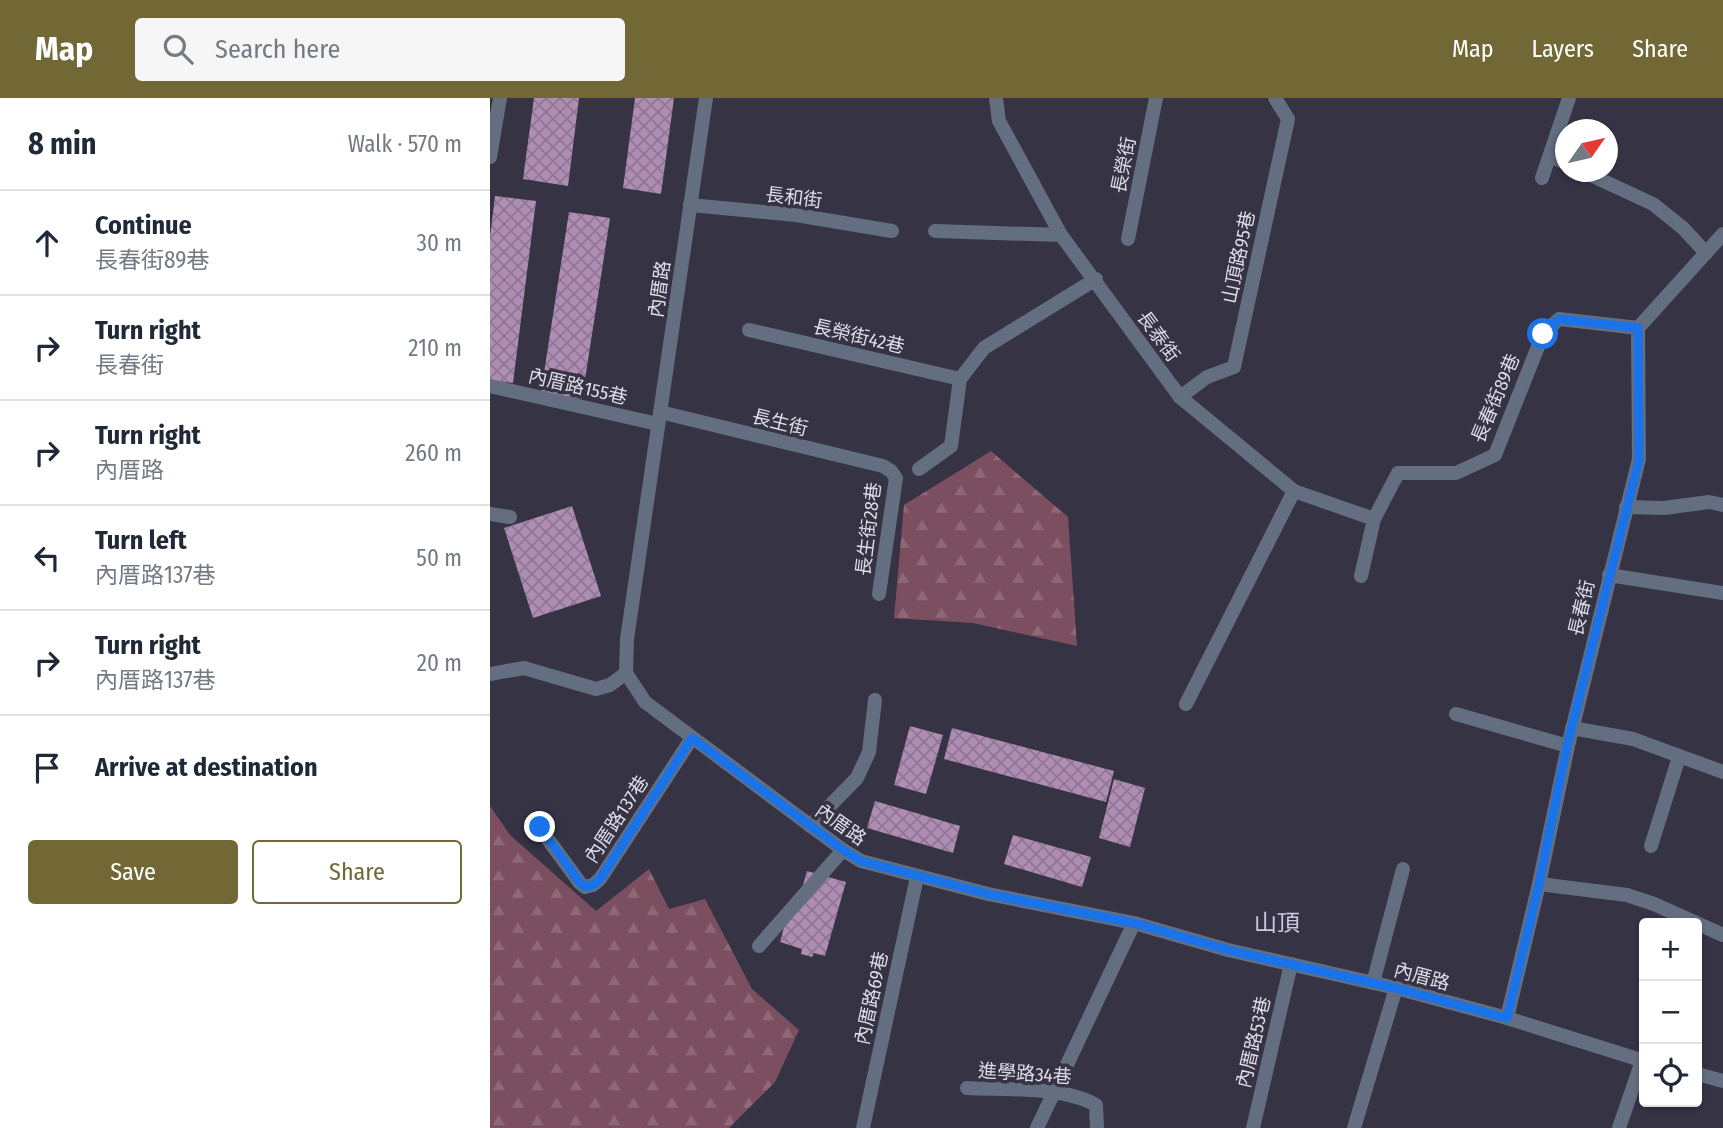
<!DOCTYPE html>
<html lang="en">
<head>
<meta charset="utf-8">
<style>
	:root { --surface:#fff; --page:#f6f6f7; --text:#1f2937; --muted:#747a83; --line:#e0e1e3; --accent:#726836 }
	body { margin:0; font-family:"Fira Sans Condensed","Noto Sans TC",sans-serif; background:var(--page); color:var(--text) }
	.controls { position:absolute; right:21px; bottom:21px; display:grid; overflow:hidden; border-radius:7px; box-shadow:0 2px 5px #0004 }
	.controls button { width:63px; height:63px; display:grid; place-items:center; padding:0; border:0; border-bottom:2px solid var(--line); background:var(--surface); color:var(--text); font:35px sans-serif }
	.compass { position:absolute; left:1065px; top:21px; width:63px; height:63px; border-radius:50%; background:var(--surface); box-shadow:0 2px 5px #0004; rotate:56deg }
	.stop { position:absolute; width:21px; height:21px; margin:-16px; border:5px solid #1a73e8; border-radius:50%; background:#fff }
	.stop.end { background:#1a73e8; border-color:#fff; box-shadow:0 2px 7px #0008 }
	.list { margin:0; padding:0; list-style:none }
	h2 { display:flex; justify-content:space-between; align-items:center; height:91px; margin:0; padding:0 28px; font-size:30px }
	h2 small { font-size:23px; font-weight:400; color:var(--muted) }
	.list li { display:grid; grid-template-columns:46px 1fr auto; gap:21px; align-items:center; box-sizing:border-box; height:105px; padding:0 28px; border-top:2px solid var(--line) }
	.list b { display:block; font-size:26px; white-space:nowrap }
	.list p { margin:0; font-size:23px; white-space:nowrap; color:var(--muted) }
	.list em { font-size:23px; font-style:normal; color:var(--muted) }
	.actions { display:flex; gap:14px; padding:21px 28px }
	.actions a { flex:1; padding:16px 0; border:2px solid var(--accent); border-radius:7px; text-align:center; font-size:24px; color:var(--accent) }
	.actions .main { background:var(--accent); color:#fff }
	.icon { flex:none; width:38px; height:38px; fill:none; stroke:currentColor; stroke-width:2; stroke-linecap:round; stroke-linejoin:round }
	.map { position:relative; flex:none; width:1233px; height:1030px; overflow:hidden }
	header { display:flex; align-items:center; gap:42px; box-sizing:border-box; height:98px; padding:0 35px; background:var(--accent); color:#fff }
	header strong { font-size:33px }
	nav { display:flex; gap:38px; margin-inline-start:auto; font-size:24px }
	.search { width:490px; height:63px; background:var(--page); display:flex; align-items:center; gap:18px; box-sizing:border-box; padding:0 24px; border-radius:7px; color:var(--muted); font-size:26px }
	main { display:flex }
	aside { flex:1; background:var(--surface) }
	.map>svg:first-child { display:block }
	.forest { fill:url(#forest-firs) }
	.building { fill:url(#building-cross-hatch) }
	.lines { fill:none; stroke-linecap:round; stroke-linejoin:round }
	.service { stroke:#636f81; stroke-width:14 }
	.minor { stroke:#636f81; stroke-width:14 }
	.route { stroke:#1a73e8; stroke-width:9 }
	.labels { text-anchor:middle; stroke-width:7; stroke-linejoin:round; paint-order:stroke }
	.street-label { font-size:19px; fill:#dedde8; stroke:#363344 }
	.quarter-label { font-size:23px; fill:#cccadf; stroke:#363344 }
</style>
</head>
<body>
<header>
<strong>Map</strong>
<div class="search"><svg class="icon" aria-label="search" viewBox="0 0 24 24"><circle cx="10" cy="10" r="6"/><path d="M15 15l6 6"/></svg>Search here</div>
<nav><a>Map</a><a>Layers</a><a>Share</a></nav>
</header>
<main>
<aside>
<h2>8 min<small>Walk · 570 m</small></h2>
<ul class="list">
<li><svg class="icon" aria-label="ahead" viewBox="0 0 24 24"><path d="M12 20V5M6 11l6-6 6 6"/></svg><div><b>Continue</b><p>長春街89巷</p></div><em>30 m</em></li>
<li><svg class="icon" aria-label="right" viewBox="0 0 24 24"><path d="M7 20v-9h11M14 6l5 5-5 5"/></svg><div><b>Turn right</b><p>長春街</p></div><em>210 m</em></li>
<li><svg class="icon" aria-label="right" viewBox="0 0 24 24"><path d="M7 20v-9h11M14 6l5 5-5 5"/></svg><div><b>Turn right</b><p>內厝路</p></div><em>260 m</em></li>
<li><svg class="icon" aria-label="left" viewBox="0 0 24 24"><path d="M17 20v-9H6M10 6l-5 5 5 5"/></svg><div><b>Turn left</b><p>內厝路137巷</p></div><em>50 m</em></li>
<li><svg class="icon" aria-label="right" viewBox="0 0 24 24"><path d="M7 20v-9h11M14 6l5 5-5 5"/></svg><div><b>Turn right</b><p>內厝路137巷</p></div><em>20 m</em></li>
<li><svg class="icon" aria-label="arrive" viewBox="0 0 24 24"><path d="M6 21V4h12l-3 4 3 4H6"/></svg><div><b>Arrive at destination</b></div></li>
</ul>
<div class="actions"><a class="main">Save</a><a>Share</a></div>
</aside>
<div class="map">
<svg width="1233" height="1030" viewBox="0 0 1233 1030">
	<defs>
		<pattern id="forest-firs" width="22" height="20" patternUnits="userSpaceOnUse" patternTransform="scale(1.75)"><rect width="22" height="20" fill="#7c4f60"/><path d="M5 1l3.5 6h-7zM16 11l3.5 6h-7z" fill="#8e6877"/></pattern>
		<pattern id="building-cross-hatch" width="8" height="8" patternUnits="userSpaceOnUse" patternTransform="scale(1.75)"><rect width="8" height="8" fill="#af8cb3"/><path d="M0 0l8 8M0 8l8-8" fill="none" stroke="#8f7692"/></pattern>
	</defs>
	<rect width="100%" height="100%" fill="#363344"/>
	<g class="forest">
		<path d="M501 353 578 419 587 548 483 525 404 520 414 407Z"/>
		<path d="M0 708 20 737 106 813 159 771 179 811 215 801 262 891 309 932 285 984 239 1030H0Z"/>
	</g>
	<g class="building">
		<path d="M44 0H89L78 88 33 81Z"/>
		<path d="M145 0H184L171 96 133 90Z"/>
		<path d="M5 98 46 103 23 285 0 282V139Z"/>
		<path d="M79 114 120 120 92 301 51 294Z"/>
		<path d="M82 408 111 498 43 520 14 430Z"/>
		<path d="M420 628 453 637 436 696 404 687Z"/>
		<path d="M462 630 624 673 616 704 454 661Z"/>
		<path d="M624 681 655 690 640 749 609 740Z"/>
		<path d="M385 703 470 728 463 755 377 730Z"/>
		<path d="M523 737 601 759 592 789 514 766Z"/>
		<path d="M317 773 356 784 335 858 324 855 322 859 311 856 312 851 290 844 298 814 305 816Z"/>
	</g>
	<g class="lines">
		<g class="service">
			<path d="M0 59 10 0"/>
			<path d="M1052 80 1079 0"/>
			<path d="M259 232 470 281"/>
			<path d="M0 288 168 326"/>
			<path d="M690 299 717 279 744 269 798 21 785 0"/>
			<path d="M429 371 461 348 470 281 494 250 606 181"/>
			<path d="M1136 409 1174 410 1219 404 1233 407"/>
			<path d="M1119 477 1233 495"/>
			<path d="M871 478 884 421 908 375H966L1005 357 1053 236 1069 221 1148 230"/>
			<path d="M0 576 34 570 106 591 120 587 136 575"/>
			<path d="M696 606 804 393"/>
			<path d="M966 616 1078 648"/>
			<path d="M1082 630 1143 641 1233 674"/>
			<path d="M320 728 367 680 379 654 385 602"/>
			<path d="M49 729 90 785 95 789 103 787 110 781 202 640"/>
			<path d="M1161 748 1189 659"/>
			<path d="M1049 786 1137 797 1164 806 1233 837"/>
			<path d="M269 848 353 752"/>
			<path d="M883 885 913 771"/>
			<path d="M477 990C515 992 573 988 606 1007L607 1030"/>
			<path d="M373 1030 427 779"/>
			<path d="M547 1030 644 825"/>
			<path d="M763 1030 801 866"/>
			<path d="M864 1030 906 890"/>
			<path d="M1129 1030 1152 963"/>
		</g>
		<g class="minor">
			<path d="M216 0 137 541 136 575 155 604 353 752 371 763 498 796 644 825 738 852 906 890 1017 920 1154 963"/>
			<path d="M506 0 509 23 571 137 690 299 804 393 884 421"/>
			<path d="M1060 58 1076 65"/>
			<path d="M1094 74 1163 106 1193 130 1216 155"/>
			<path d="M200 107 306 117 402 133"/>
			<path d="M445 133 571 137"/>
			<path d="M638 141 666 0"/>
			<path d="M170 314 393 368 401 373 406 380 389 496"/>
			<path d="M0 416 20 419"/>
			<path d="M1017 920 1049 786 1078 648 1149 361 1148 230 1233 136"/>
			<path d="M1207 976 1233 983"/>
		</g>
	</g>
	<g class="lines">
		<path class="route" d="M50 729 90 785 96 789 103 787 110 781 202 640 353 752 371 763 498 796 644 825 738 852 905 890 1017 920 1049 786 1077 648 1149 362 1148 230 1069 221 1053 236"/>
	</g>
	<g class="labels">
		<g class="street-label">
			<text transform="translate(633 67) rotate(-79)" y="7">長榮街</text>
			<text transform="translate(304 99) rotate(7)" y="7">長和街</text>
			<text transform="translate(748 159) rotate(-78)" y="7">山頂路95巷</text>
			<text transform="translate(169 191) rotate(-82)" y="7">內厝路</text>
			<text transform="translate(369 238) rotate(13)" y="7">長榮街42巷</text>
			<text transform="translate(669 238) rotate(54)" y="7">長泰街</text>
			<text transform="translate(88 288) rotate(13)" y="7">內厝路155巷</text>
			<text transform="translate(1005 300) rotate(-67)" y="7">長春街89巷</text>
			<text transform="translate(290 324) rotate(14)" y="7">長生街</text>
			<text transform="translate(378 431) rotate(-83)" y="7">長生街28巷</text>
			<text transform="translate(1091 510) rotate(-77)" y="7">長春街</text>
			<text transform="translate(126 721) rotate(-57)" y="7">內厝路137巷</text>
			<text transform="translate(351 726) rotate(35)" y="7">內厝路</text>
			<text transform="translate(932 878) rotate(15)" y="7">內厝路</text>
			<text transform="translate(381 900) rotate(-78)" y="7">內厝路69巷</text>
			<text transform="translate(763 944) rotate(-77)" y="7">內厝路53巷</text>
			<text transform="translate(535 975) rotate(4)" y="7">進學路34巷</text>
		</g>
		<g class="quarter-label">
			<text x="787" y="833">山頂</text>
		</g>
	</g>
</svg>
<div class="controls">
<button>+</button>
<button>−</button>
<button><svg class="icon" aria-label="locate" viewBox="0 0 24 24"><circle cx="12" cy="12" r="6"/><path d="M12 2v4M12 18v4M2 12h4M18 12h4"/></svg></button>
</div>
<svg class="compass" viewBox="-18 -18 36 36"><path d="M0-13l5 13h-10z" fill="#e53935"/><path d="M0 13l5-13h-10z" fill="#747a83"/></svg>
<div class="stop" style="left:1053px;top:236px"></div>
<div class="stop end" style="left:50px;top:729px"></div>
</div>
</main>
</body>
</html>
